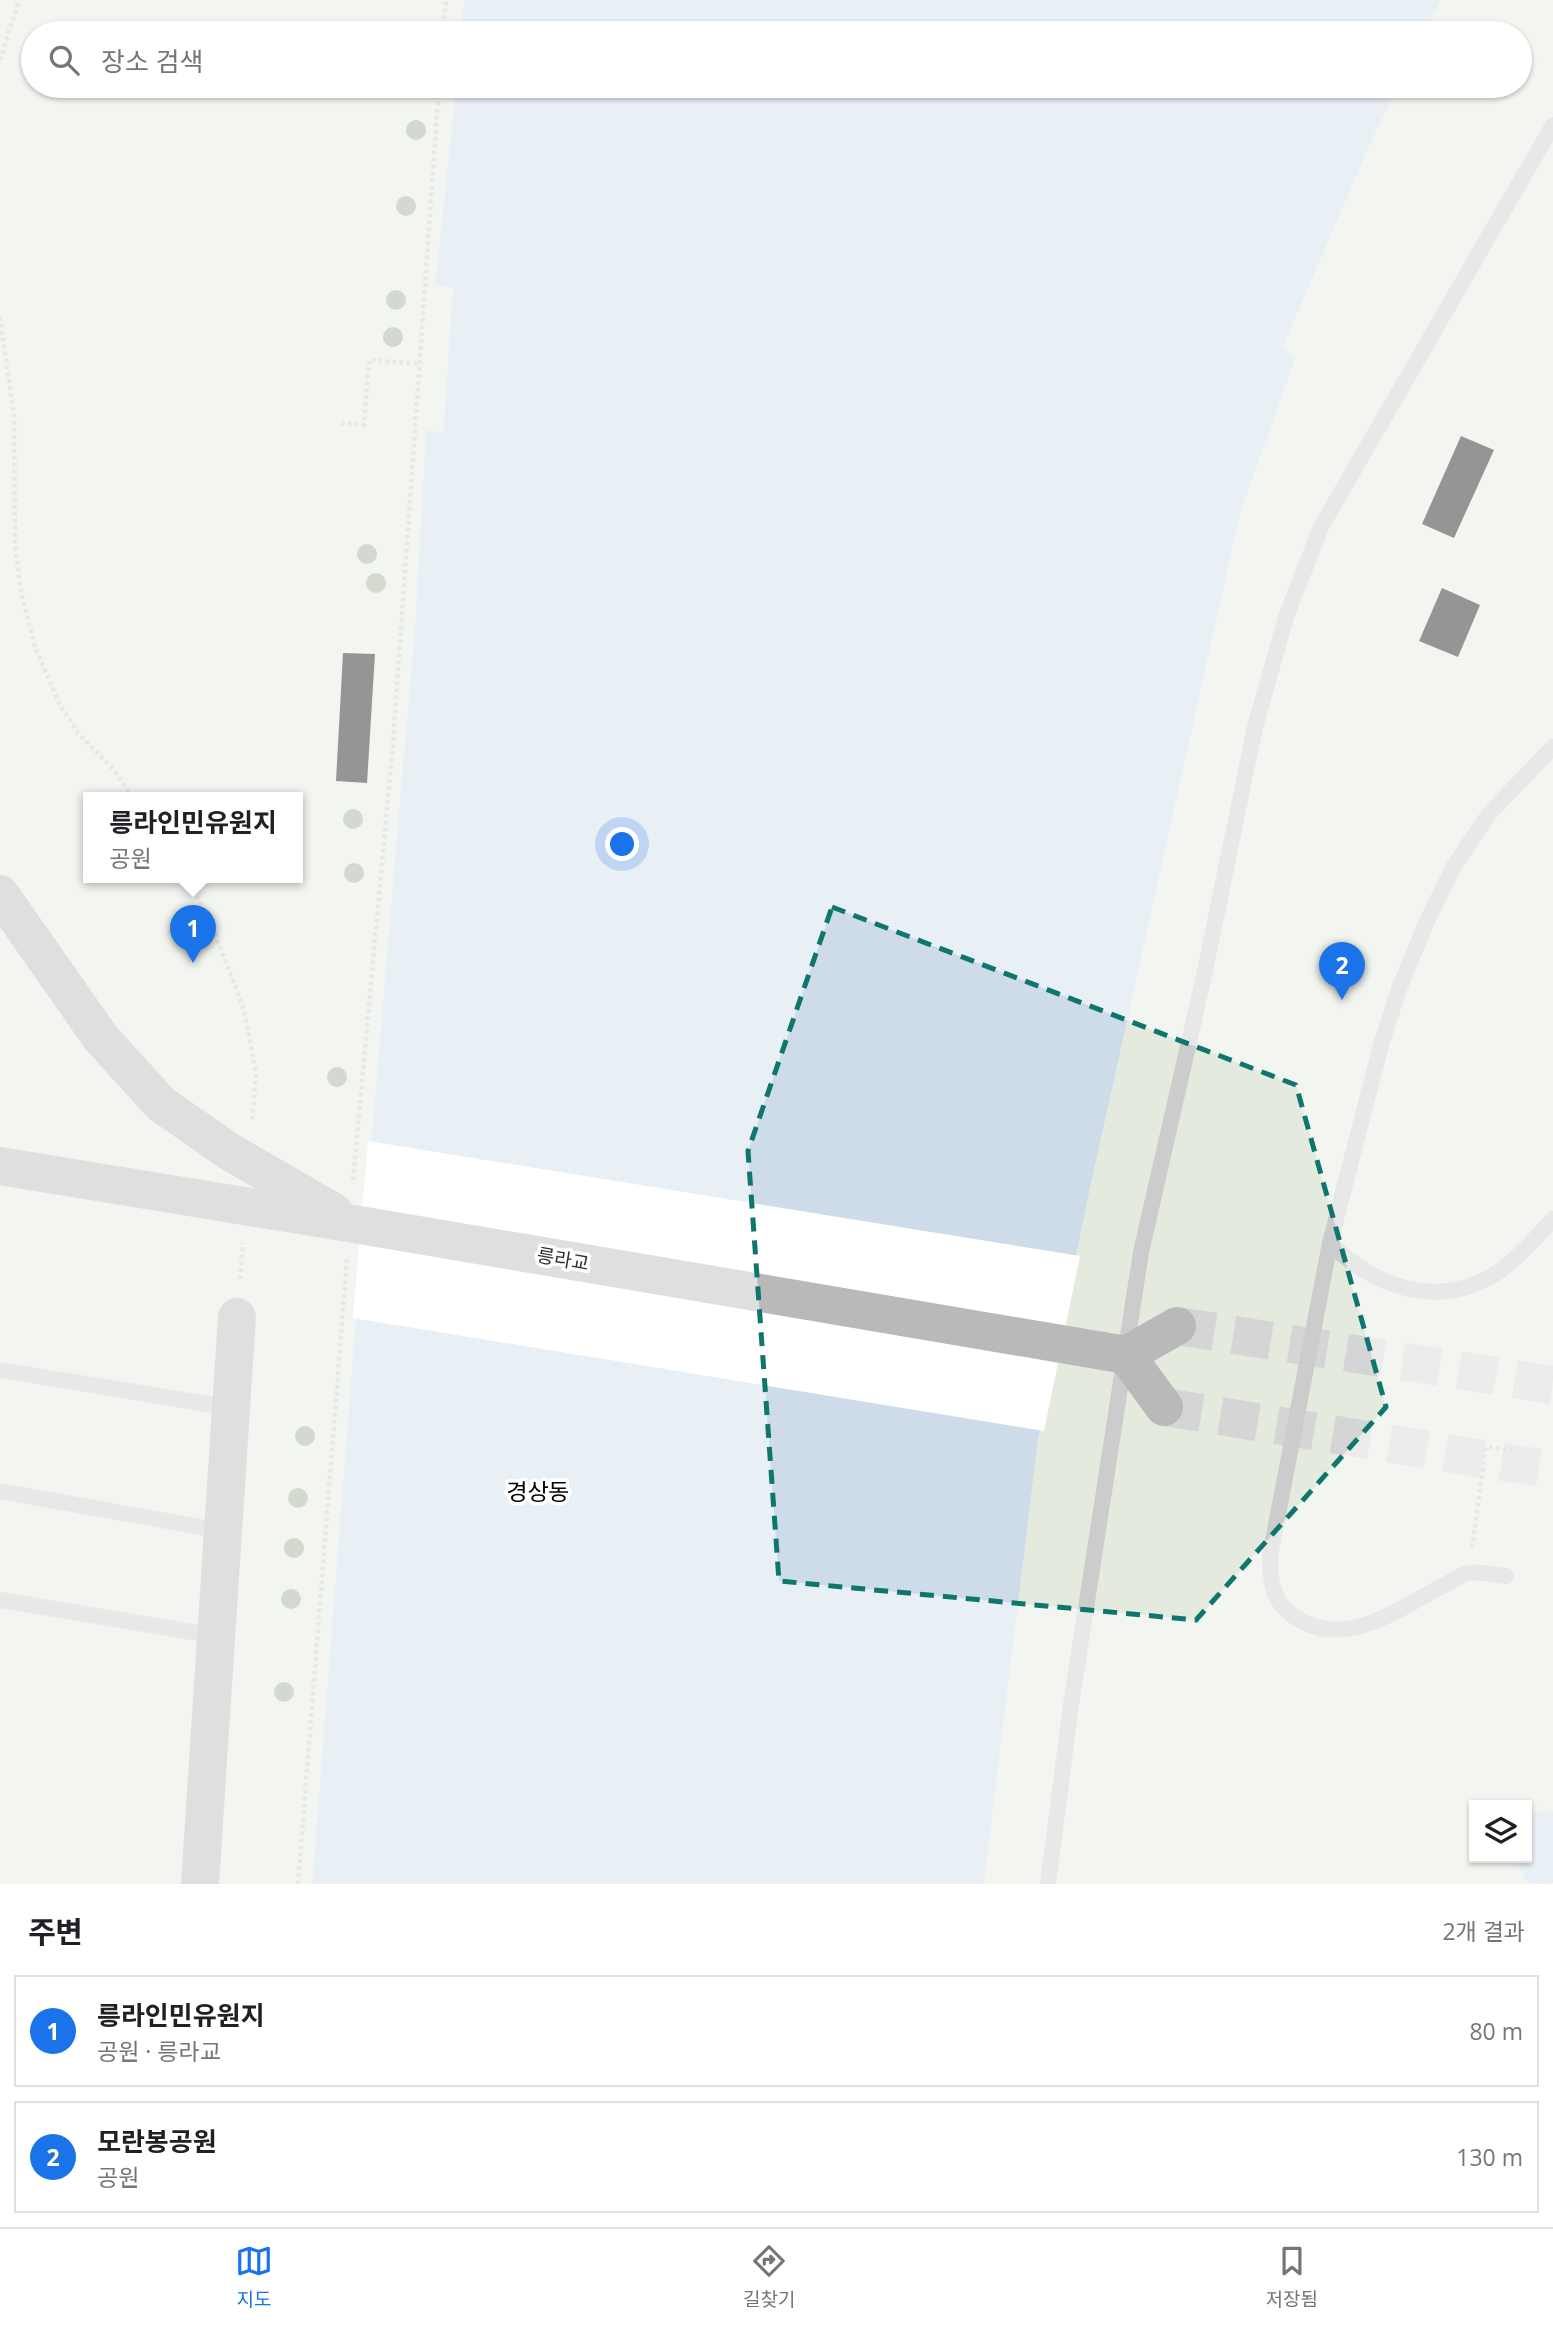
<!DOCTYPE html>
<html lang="ko">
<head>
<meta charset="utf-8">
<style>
	:root { --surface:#fff; --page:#f2f2f2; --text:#202124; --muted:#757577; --line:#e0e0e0; --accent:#1a73e8 }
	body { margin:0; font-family:"Open Sans","Noto Sans KR",sans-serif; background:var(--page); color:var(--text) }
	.controls { position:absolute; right:21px; bottom:21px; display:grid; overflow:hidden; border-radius:0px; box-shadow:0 2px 5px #0004 }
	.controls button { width:63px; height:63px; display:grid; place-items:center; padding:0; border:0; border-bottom:2px solid var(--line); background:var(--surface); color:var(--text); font:35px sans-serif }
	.you { position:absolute; left:623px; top:845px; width:24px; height:24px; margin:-18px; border:5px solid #fff; border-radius:50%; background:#1a73e8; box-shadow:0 0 0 10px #1a73e833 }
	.badge { display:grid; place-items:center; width:46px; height:46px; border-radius:50%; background:var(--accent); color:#fff; font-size:23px; font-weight:700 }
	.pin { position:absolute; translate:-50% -58px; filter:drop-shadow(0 2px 4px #0008) }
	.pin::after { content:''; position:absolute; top:37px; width:24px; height:21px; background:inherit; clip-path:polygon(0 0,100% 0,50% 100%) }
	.popup { position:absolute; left:83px; top:792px; width:220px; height:91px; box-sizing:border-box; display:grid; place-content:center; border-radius:0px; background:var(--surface); filter:drop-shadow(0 2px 5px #0005); font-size:23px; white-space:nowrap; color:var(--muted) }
	.popup b { font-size:26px; color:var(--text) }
	.popup::after { content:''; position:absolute; left:50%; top:100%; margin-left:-14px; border:14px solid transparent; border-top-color:var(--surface) }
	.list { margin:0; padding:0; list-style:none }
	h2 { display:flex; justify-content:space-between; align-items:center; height:91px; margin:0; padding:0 28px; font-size:30px }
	h2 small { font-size:23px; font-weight:400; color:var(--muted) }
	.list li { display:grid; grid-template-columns:46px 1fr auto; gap:21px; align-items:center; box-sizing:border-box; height:112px; margin:0 14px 14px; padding:0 14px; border:2px solid var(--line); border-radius:0px }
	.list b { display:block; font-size:26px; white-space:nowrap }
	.list p { margin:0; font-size:23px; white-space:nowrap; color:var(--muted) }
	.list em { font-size:23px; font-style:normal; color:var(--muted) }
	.icon { flex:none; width:38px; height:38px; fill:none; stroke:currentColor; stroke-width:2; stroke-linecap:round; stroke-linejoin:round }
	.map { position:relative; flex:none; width:1553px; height:1884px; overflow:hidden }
	.search { position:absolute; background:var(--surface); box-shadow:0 2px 5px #0004; left:21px; right:21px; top:21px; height:77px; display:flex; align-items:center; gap:18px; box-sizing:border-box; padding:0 24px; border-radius:38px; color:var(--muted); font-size:26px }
	.sheet { height:343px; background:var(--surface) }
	nav { display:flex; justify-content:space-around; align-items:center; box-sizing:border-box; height:98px; border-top:2px solid var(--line); background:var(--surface); font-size:19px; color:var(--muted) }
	nav a { display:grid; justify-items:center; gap:4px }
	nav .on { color:var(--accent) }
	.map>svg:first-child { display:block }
	.green { fill:#e4eade; fill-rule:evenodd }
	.water { fill:#cddce8 }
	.pier { fill:#fff }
	.building { fill:#161616 }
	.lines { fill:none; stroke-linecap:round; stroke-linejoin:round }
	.secondary-tunnel { stroke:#d5d5d5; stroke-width:38; stroke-dasharray:38 19; stroke-linecap:butt }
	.path { stroke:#c9c9c9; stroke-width:4.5; stroke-dasharray:3.5 3.5; stroke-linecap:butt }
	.lane { stroke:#ccc; stroke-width:16 }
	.secondary { stroke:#b9b9b9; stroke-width:38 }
	.secondary-bridge { stroke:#b9b9b9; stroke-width:38 }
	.tree { fill:#9faa96 }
	.marked { fill:none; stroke:#0f766e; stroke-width:5; stroke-dasharray:14 9; stroke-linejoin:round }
	.labels { text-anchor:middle; stroke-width:7; stroke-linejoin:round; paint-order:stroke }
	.street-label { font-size:19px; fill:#2f2f2f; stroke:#fff }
	.quarter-label { font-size:23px; fill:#000; stroke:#fff }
</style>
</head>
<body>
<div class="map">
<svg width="1553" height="1884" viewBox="0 0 1553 1884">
	<rect width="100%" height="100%" fill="#fff"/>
	<g class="green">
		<path d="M0 0H464L461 33H33V86H456L435 286 453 287 443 432 426 430 415 623 351 1378 312 1884H0ZM88 797H298V877H88Z"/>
		<path d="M1441 0H1553V1884H984L1038 1441 1091 1184 1240 514 1295 360 1283 346 1377 129 1399 86H1520V33H1425ZM1474 1805H1527V1858H1474Z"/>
	</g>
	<g class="water">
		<path d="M464 0H1441L1425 33H461Z"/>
		<path d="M456 86H1399L1377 129 1283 346 1295 360 1240 514 1091 1184 1038 1441 984 1884H312L351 1378 415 623 426 430 443 432 453 288 435 286Z"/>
		<path d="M1548 1810 1553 1813V1883L1535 1884 1526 1881 1518 1863V1858H1527V1815Z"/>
	</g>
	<path class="pier" d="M368 1141 1080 1256 1044 1431 353 1318Z"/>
	<g class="building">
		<path d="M1461 436 1494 450 1454 538 1422 524Z"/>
		<path d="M1442 588 1480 605 1458 657 1419 641Z"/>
		<path d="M343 653 375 654 367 783 336 781Z"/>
	</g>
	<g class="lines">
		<g class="secondary-tunnel">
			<path d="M1177 1326 1553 1385"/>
			<path d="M1164 1407 1553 1470"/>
		</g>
		<g class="path">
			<path d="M443 33 446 0"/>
			<path d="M0 60 19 0"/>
			<path d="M0 317 14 417 15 545 21 593 35 647 60 705 78 733 113 769 133 797"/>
			<path d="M341 423 364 425 369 360 420 364"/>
			<path d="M187 877 213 928 244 1010 256 1073 252 1122"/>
			<path d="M353 1180 393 743 439 86"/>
			<path d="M240 1279 243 1243"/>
			<path d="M1472 1548 1486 1447 1512 1450"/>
			<path d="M298 1884 347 1259"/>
		</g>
		<g class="lane">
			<path d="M1330 1243C1374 1287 1438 1310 1495 1274 1516 1261 1536 1238 1553 1219"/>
			<path d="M0 1370 232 1408"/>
			<path d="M0 1491 223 1531"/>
			<path d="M1506 1576C1495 1575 1479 1571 1468 1573 1459 1575 1448 1584 1439 1588 1395 1611 1344 1650 1295 1617 1272 1602 1270 1582 1270 1556L1330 1243 1381 1045 1399 989 1426 923 1454 866 1489 814 1553 747"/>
			<path d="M0 1600 216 1636"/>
			<path d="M1048 1884 1071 1705 1141 1252 1204 976 1255 727 1287 614 1321 527 1553 125"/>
		</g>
		<g class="secondary">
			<path d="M1164 1407 1126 1355 1177 1326"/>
			<path d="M200 1884 237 1317"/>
		</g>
		<g class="secondary-bridge">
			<path d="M0 894 101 1038 161 1104 230 1152 334 1212"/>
			<path d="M0 1166 354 1224 1126 1355"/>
		</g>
	</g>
	<g class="tree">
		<circle cx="416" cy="130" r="10"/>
		<circle cx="406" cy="206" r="10"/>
		<circle cx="396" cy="300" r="10"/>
		<circle cx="393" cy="337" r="10"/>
		<circle cx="367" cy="554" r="10"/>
		<circle cx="376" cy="583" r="10"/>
		<circle cx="353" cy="819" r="10"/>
		<circle cx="354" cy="873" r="10"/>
		<circle cx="337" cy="1077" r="10"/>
		<circle cx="305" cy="1436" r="10"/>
		<circle cx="298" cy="1498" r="10"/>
		<circle cx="294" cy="1548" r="10"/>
		<circle cx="291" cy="1599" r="10"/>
		<circle cx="284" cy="1692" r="10"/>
	</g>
	<path d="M0 0H1553V1884H0ZM832 907 1296 1085 1386 1407 1196 1620 779 1581 748 1151Z" fill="#fff" fill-opacity=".55" fill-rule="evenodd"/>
	<path class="marked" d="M832 907 1296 1085 1386 1407 1196 1620 779 1581 748 1151Z"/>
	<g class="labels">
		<g class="street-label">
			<text transform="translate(563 1259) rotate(10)" y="7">릉라교</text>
		</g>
		<g class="quarter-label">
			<text x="538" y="1500">경상동</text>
		</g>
	</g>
</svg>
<div class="controls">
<button><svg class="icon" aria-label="layers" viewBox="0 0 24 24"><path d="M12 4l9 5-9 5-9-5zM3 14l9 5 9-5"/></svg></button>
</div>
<div class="you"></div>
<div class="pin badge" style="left:193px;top:963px">1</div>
<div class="popup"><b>릉라인민유원지</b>공원</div>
<div class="pin badge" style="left:1342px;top:1000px">2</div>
<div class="search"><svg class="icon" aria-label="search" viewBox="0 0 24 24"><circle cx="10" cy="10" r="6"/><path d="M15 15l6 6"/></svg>장소 검색</div>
</div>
<section class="sheet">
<h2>주변<small>2개 결과</small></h2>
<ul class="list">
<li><span class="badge">1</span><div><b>릉라인민유원지</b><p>공원 · 릉라교</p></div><em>80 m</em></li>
<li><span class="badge">2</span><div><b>모란봉공원</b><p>공원</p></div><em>130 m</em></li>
</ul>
</section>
<nav>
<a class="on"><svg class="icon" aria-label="map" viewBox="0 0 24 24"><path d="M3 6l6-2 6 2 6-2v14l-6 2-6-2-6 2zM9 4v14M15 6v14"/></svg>지도</a>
<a><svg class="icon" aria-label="directions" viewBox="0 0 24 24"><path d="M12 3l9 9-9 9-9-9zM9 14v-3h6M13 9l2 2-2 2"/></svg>길찾기</a>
<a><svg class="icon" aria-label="saved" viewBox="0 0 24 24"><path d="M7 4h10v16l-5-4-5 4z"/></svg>저장됨</a>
</nav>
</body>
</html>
